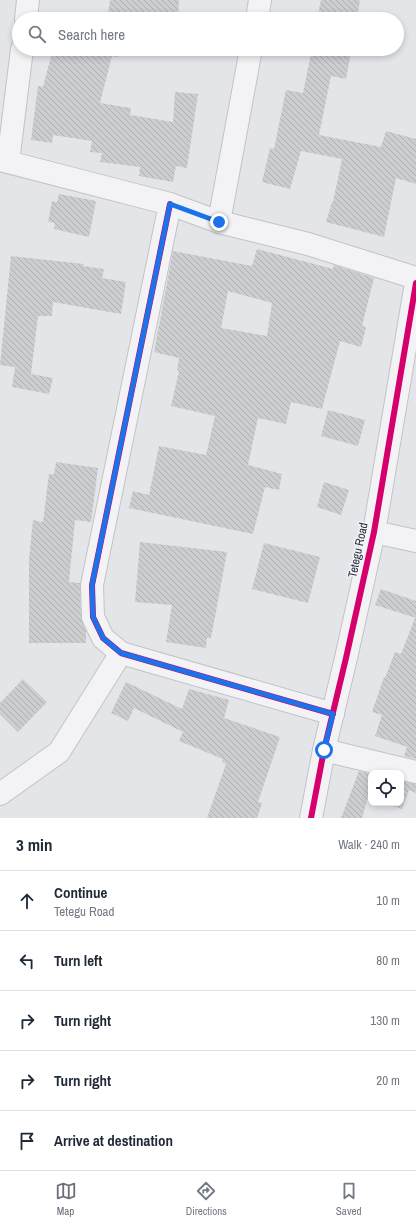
<!DOCTYPE html>
<html lang="en">
<head>
<meta charset="utf-8">
<style>
	:root { --surface:#fff; --page:#f6f6f7; --text:#1f2937; --muted:#747a83; --line:#e0e1e3; --accent:#6c6f7b }
	body { margin:0; font-family:"Archivo Narrow",sans-serif; background:var(--page); color:var(--text) }
	.controls { position:absolute; right:12px; bottom:12px; display:grid; overflow:hidden; border-radius:8px; box-shadow:0 2px 6px #0003 }
	.controls button { width:36px; height:36px; display:grid; place-items:center; padding:0; border:0; border-bottom:1px solid var(--line); background:var(--surface); color:var(--text); font:20px sans-serif }
	.stop { position:absolute; width:12px; height:12px; margin:-9px; border:3px solid #1a73e8; border-radius:50%; background:#fff }
	.stop.end { background:#1a73e8; border-color:#fff; box-shadow:0 1px 4px #0008 }
	.list { margin:0; padding:0; list-style:none }
	h2 { display:flex; justify-content:space-between; align-items:center; height:52px; margin:0; padding:0 16px; font-size:17px }
	h2 small { font-size:13px; font-weight:400; color:var(--muted) }
	.list li { display:grid; grid-template-columns:26px 1fr auto; gap:12px; align-items:center; box-sizing:border-box; height:60px; padding:0 16px; border-top:1px solid var(--line) }
	.list b { display:block; font-size:15px; white-space:nowrap }
	.list p { margin:0; font-size:13px; white-space:nowrap; color:var(--muted) }
	.list em { font-size:13px; font-style:normal; color:var(--muted) }
	.icon { flex:none; width:22px; height:22px; fill:none; stroke:currentColor; stroke-width:2; stroke-linecap:round; stroke-linejoin:round }
	.map { position:relative; flex:none; width:416px; height:818px; overflow:hidden }
	.search { position:absolute; background:var(--surface); box-shadow:0 2px 6px #0003; left:12px; right:12px; top:12px; height:44px; display:flex; align-items:center; gap:10px; box-sizing:border-box; padding:0 14px; border-radius:22px; color:var(--muted); font-size:15px }
	.sheet { height:352px; background:var(--surface) }
	nav { display:flex; justify-content:space-around; align-items:center; box-sizing:border-box; height:56px; border-top:1px solid var(--line); background:var(--surface); font-size:11px; color:var(--muted) }
	nav a { display:grid; justify-items:center; gap:2px }
	nav .on { color:var(--accent) }
	.map>svg:first-child { display:block }
	.building { fill:url(#building-back-hatch); fill-rule:evenodd }
	.lines { fill:none; stroke-linecap:round; stroke-linejoin:round }
	.minor-casing { stroke:#c2c3c6; stroke-width:24 }
	.minor { stroke:#f3f3f5; stroke-width:22 }
	.cycleway-casing { stroke:#f2f3f7; stroke-width:8 }
	.cycleway { stroke:#d6006c; stroke-width:6 }
	.route { stroke:#1a73e8; stroke-width:5 }
	.labels { text-anchor:middle; stroke-width:3; stroke-linejoin:round; paint-order:stroke }
	.street-label { font-size:12px; fill:#2b3041; stroke:#f2f3f7 }
</style>
</head>
<body>
<div class="map">
<svg width="416" height="818" viewBox="0 0 416 818">
	<defs>
		<pattern id="building-back-hatch" width="6" height="6" patternUnits="userSpaceOnUse"><rect width="6" height="6" fill="#cccdd0"/><path d="M-1 5l2 2M0 0l6 6M5-1l2 2" fill="none" stroke="#afb0b4"/></pattern>
	</defs>
	<rect width="100%" height="100%" fill="#e4e5e8"/>
	<g class="building">
		<path d="M110 0H179L178 19H107Z"/>
		<path d="M321 0H360L357 19H317Z"/>
		<path d="M53 49H120L118 57 112 56 100 103 131 108 130 115 173 122 175 92 198 94 187 168 176 166 173 182 139 176 140 167 100 162 102 153 90 152 92 141 53 135 52 143 31 140 38 86 43 87Z"/>
		<path d="M312 49H351V52L346 79 331 76 319 135 381 147 386 131 416 139V184L396 178 384 237 326 222 332 202H333L342 159 301 151 290 189 262 182 270 148 274 149 286 90 303 93Z"/>
		<path d="M59 194 96 201 89 237 54 229 55 223 48 222 52 201 57 202Z"/>
		<path d="M257 249 333 269 334 265 374 278 362 326 366 327 361 347 340 341 322 409 291 402 286 424 258 418 248 465 282 474 279 490 265 487 253 534 129 508 133 491 149 495 159 446 206 455 215 416 171 406 179 371 177 370 179 358 154 352 173 251 252 266ZM228 291 272 303 267 336 221 328Z"/>
		<path d="M11 256 84 264 83 266 104 269 102 278 126 282 121 314 53 302 52 316H38L31 374 53 378 49 394 12 387 15 367 0 365Z"/>
		<path d="M328 410 365 420 358 446 321 436Z"/>
		<path d="M56 462 98 468 91 522 75 520 69 582 80 583 81 617 86 631V643H29V559L33 520 43 522 49 474H54Z"/>
		<path d="M324 482 349 490 341 515 317 507Z"/>
		<path d="M140 542 227 552 211 638H207L206 648 166 642 172 605 135 602Z"/>
		<path d="M264 543 320 557 308 603 252 589Z"/>
		<path d="M381 589 416 601V618L375 605Z"/>
		<path d="M415 618H416V759L404 756 407 747 375 736 382 715 372 712 384 677 385 678 395 652 401 654Z"/>
		<path d="M23 679 47 702 18 732 0 714V703Z"/>
		<path d="M126 682 182 709 189 689 229 700 224 718 280 737 258 802 262 803 257 818H207L226 764 222 762 223 759 179 741 183 732 134 708 128 721 111 713Z"/>
		<path d="M359 771 371 774V798L368 797 362 818H341Z"/>
		<path d="M401 781 416 784V793L409 790 402 809 385 803H401Z"/>
	</g>
	<g class="lines">
		<defs>
			<g id="minor">
				<path d="M26 19 28 0"/>
				<path d="M257 19 260 0"/>
				<path d="M0 160 170 204 219 222 308 244 416 278"/>
				<path d="M8 162 22 49"/>
				<path d="M170 204 92 585 93 617 103 638 121 653 333 714"/>
				<path d="M219 222 251 49"/>
				<path d="M374 532 416 541"/>
				<path d="M324 750 416 772"/>
				<path d="M0 794 59 752 121 653"/>
				<path d="M311 818 324 750 346 658 374 532 416 283"/>
			</g>
		</defs>
		<use href="#minor" class="minor-casing"/>
		<use href="#minor" class="minor"/>
		<defs>
			<g id="cycleway">
				<path d="M170 204 92 585 93 617 103 638 121 653 333 714"/>
				<path d="M311 818 324 750 346 658 374 532 416 283"/>
			</g>
		</defs>
		<use href="#cycleway" class="cycleway-casing"/>
		<use href="#cycleway" class="cycleway"/>
	</g>
	<g class="lines">
		<path class="route" d="M219 222 170 204 92 585 93 617 103 638 121 653 333 714 324 750"/>
	</g>
	<g class="labels">
		<g class="street-label">
			<text transform="translate(358 550) rotate(-78)" y="4">Tetegu Road</text>
		</g>
	</g>
</svg>
<div class="controls">
<button><svg class="icon" aria-label="locate" viewBox="0 0 24 24"><circle cx="12" cy="12" r="6"/><path d="M12 2v4M12 18v4M2 12h4M18 12h4"/></svg></button>
</div>
<div class="stop" style="left:324px;top:750px"></div>
<div class="stop end" style="left:219px;top:222px"></div>
<div class="search"><svg class="icon" aria-label="search" viewBox="0 0 24 24"><circle cx="10" cy="10" r="6"/><path d="M15 15l6 6"/></svg>Search here</div>
</div>
<section class="sheet">
<h2>3 min<small>Walk · 240 m</small></h2>
<ul class="list">
<li><svg class="icon" aria-label="ahead" viewBox="0 0 24 24"><path d="M12 20V5M6 11l6-6 6 6"/></svg><div><b>Continue</b><p>Tetegu Road</p></div><em>10 m</em></li>
<li><svg class="icon" aria-label="left" viewBox="0 0 24 24"><path d="M17 20v-9H6M10 6l-5 5 5 5"/></svg><div><b>Turn left</b></div><em>80 m</em></li>
<li><svg class="icon" aria-label="right" viewBox="0 0 24 24"><path d="M7 20v-9h11M14 6l5 5-5 5"/></svg><div><b>Turn right</b></div><em>130 m</em></li>
<li><svg class="icon" aria-label="right" viewBox="0 0 24 24"><path d="M7 20v-9h11M14 6l5 5-5 5"/></svg><div><b>Turn right</b></div><em>20 m</em></li>
<li><svg class="icon" aria-label="arrive" viewBox="0 0 24 24"><path d="M6 21V4h12l-3 4 3 4H6"/></svg><div><b>Arrive at destination</b></div></li>
</ul>
</section>
<nav>
<a class="on"><svg class="icon" aria-label="map" viewBox="0 0 24 24"><path d="M3 6l6-2 6 2 6-2v14l-6 2-6-2-6 2zM9 4v14M15 6v14"/></svg>Map</a>
<a><svg class="icon" aria-label="directions" viewBox="0 0 24 24"><path d="M12 3l9 9-9 9-9-9zM9 14v-3h6M13 9l2 2-2 2"/></svg>Directions</a>
<a><svg class="icon" aria-label="saved" viewBox="0 0 24 24"><path d="M7 4h10v16l-5-4-5 4z"/></svg>Saved</a>
</nav>
</body>
</html>
